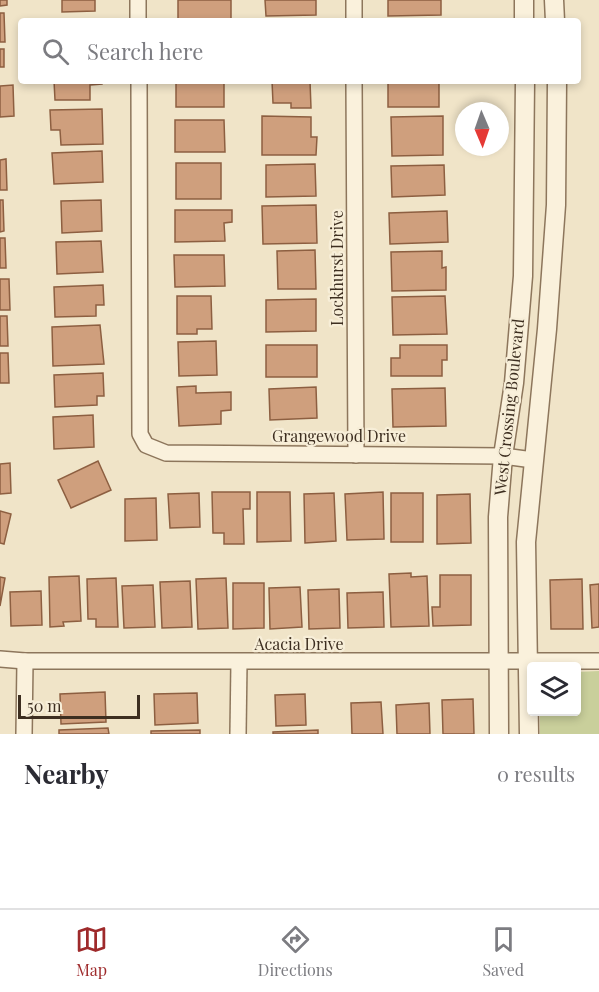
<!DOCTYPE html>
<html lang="en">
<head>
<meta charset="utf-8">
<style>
	:root { --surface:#fff; --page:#f7f7f7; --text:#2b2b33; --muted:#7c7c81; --line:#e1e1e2; --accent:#9e2a2b }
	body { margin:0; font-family:"Playfair Display",serif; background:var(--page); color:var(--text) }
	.controls { position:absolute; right:18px; bottom:18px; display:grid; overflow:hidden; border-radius:6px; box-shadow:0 3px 9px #0003 }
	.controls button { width:54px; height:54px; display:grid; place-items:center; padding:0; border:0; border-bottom:2px solid var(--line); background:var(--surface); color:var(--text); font:30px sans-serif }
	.compass { position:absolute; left:455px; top:102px; width:54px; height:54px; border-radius:50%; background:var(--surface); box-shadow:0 3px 9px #0003; rotate:178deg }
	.scale { position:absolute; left:18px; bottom:15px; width:122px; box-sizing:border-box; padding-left:6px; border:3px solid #3d2e20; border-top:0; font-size:16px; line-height:21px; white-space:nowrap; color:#3d2e20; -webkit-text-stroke:4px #f7eed8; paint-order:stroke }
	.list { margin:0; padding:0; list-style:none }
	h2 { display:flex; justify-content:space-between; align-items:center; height:78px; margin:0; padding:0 24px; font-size:26px }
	h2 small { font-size:20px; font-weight:400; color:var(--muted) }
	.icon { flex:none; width:33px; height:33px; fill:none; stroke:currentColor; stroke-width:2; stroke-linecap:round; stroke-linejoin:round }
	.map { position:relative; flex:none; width:599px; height:734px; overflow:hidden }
	.search { position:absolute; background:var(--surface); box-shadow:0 3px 9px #0003; left:18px; right:18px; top:18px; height:66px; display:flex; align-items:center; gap:15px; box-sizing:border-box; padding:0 21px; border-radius:6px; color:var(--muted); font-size:22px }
	.sheet { height:174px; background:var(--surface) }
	nav { display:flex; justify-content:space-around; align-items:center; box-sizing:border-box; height:84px; border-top:2px solid var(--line); background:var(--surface); font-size:16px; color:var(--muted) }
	nav a { display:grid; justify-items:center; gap:3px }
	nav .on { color:var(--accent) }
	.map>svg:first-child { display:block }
	.green { fill:#c9cf9b }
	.building { fill:#cf9f7d; stroke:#8d5f41; stroke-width:1.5 }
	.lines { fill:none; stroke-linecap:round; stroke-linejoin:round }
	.minor-casing { stroke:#8d765c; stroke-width:18 }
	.tertiary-casing { stroke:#8d765c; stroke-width:21 }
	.minor { stroke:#faf1dc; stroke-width:15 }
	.tertiary { stroke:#faf1dc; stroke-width:18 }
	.labels { text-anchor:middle; stroke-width:4.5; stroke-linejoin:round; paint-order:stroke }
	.street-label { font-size:16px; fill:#3d2e20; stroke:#f7eed8 }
</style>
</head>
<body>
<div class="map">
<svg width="599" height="734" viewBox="0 0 599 734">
	<rect width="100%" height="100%" fill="#f0e4c8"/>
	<path class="green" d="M599 671V734H540V712H576L577 672Z"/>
	<g class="building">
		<path d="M0 0H7V5L0 6Z"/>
		<path d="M62 0H95V11L62 12Z"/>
		<path d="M178 0H231V19L178 20Z"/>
		<path d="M265 0H316V15L266 16Z"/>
		<path d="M388 0H441V15L388 16Z"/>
		<path d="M0 13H4L5 42H0Z"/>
		<rect x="0" y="49" width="4" height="18"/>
		<path d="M54 81H102V84L90 85V100H55Z"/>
		<rect x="176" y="81" width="48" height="26"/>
		<path d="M272 81H310L311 108H291V103H273Z"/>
		<rect x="388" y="81" width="51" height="26"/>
		<path d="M13 85 14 116 0 117V86Z"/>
		<path d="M102 109 103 144 61 145 60 130H51L50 110Z"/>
		<path d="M262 116 311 117V137H317L316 155H262Z"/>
		<path d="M443 116V155L392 156 391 117Z"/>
		<path d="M175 120H224L225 152H175Z"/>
		<path d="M102 151 103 182 54 184 52 153Z"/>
		<path d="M6 159 7 190H0V160Z"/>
		<rect x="176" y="163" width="45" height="36"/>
		<path d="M315 164 316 196 266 197V165Z"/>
		<path d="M444 165 445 195 392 197 391 166Z"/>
		<path d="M0 200H3L4 231 0 232Z"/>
		<path d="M101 200 102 231 62 233 61 201Z"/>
		<path d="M316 205 317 243 263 244 262 206Z"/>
		<path d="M175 210H232V222L224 223 225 241 175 242Z"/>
		<path d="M447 211 448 242 390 244 389 213Z"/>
		<path d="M0 238H5L6 268H0Z"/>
		<path d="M101 241 103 272 57 274 56 242Z"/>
		<path d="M315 250 316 289H278L277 251Z"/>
		<path d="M442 251V268L446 267V290L392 291 391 252Z"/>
		<path d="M174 255H224L225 286 175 287Z"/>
		<path d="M0 279H9L10 310H0Z"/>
		<path d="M103 285 104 305H96V316L55 317 54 287Z"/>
		<path d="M177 296H211L212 329H197V334H177Z"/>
		<path d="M445 296 447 334 393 335 392 297Z"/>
		<path d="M316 299V331L266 332V300Z"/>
		<path d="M0 316H7L8 346H0Z"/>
		<path d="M100 325 104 364 53 366 52 327Z"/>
		<path d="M216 341 217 375 179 376 178 342Z"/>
		<rect x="266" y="345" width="51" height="32"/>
		<path d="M400 345H447V360H442V376H391V358H400Z"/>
		<path d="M0 353H8L9 383H0Z"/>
		<path d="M103 373 104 396H97V405L55 407 54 375Z"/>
		<path d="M196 386V393L231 392V410L221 411V424L179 426 177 387Z"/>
		<path d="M316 387 317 418 270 420 269 389Z"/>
		<path d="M445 388 446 426 393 427 392 389Z"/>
		<path d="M93 415 94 447 54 449 53 417Z"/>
		<path d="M98 461 111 490 71 508 58 480Z"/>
		<path d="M10 463 11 493 0 494V464Z"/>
		<path d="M212 492H250V509H243L244 544H224V533H213Z"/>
		<path d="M257 492H290L291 541 257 542Z"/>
		<path d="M383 492 384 539 347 540 345 494Z"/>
		<path d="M199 493 200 527 170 528 168 494Z"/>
		<path d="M334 493 336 541 305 543 304 494Z"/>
		<rect x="391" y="493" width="32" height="49"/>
		<path d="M470 494 471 543 437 544V495Z"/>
		<path d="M156 498 157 540 125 541V499Z"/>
		<path d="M0 511 11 514 4 544 0 543Z"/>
		<path d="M411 573V577L427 576 429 626 391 627 389 574Z"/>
		<path d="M440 575H471V625L433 626 432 607H440Z"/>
		<path d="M79 576 81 621 63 622 64 626 50 627 49 577Z"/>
		<path d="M0 577 5 578 0 606Z"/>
		<path d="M116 578 118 627H96V619H88L87 579Z"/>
		<path d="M226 578 228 628 198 629 196 579Z"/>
		<path d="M582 579 583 629H551L550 580Z"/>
		<path d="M190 581 192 627 162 628 160 582Z"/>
		<path d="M233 583H264V628L233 629Z"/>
		<path d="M599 584V627L592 628 590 585Z"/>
		<path d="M153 585 155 627 124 628 122 586Z"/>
		<path d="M300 587 302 627 270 629 269 588Z"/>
		<path d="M339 589 340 628 309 629 308 590Z"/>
		<path d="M41 591 42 625 11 626 10 592Z"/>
		<path d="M383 592 384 627 348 628 347 593Z"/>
		<path d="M105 692 106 722 61 724 60 694Z"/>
		<path d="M197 693 198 723 155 725 154 694Z"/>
		<path d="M305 694 306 725 276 726 275 695Z"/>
		<path d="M473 699 474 734H443L442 700Z"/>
		<path d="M381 702 383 734H352L351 703Z"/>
		<path d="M429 703 430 734H397L396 705Z"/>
		<path d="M108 728 109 734H59V730Z"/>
		<path d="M200 730V734H151V731Z"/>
		<path d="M318 730V734H273V732Z"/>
	</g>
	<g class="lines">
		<defs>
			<g id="minor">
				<path d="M138 0V21"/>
				<path d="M354 0V21"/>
				<path d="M139 81 140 434 146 445 166 453 503 456 533 460"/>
				<path d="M354 81 356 455"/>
				<path d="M0 659 25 661H599"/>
				<path d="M24 734 25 661"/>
				<path d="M238 734 239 662"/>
			</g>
			<g id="tertiary">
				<path d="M524 0V21"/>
				<path d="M554 0 555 21"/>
				<path d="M499 734 498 517 503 456 514 383 523 276 525 81"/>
				<path d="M529 734 526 542 547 329 556 205 557 81"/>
			</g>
		</defs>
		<use href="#minor" class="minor-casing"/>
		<use href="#tertiary" class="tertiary-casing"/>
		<use href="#minor" class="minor"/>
		<use href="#tertiary" class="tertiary"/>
	</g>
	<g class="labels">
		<g class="street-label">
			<text transform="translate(337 268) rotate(-90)" y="6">Lockhurst Drive</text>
			<text transform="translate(509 407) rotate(-84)" y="6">West Crossing Boulevard</text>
			<text x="339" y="442">Grangewood Drive</text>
			<text x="299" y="650">Acacia Drive</text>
		</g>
	</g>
</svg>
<div class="controls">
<button><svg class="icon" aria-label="layers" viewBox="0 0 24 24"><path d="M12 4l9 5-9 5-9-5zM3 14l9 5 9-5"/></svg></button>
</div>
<svg class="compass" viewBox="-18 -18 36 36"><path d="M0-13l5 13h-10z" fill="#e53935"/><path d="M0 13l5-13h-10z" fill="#7c7c81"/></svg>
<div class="scale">50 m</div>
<div class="search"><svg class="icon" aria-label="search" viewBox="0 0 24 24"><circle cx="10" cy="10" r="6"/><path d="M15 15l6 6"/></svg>Search here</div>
</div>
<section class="sheet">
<h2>Nearby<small>0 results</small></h2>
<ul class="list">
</ul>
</section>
<nav>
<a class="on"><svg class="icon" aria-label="map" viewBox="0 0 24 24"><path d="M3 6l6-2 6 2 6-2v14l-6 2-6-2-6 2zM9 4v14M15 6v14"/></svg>Map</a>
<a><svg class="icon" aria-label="directions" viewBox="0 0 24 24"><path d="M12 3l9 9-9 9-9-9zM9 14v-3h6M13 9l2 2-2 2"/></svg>Directions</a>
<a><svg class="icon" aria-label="saved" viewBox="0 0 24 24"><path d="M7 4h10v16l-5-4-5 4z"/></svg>Saved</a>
</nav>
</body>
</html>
